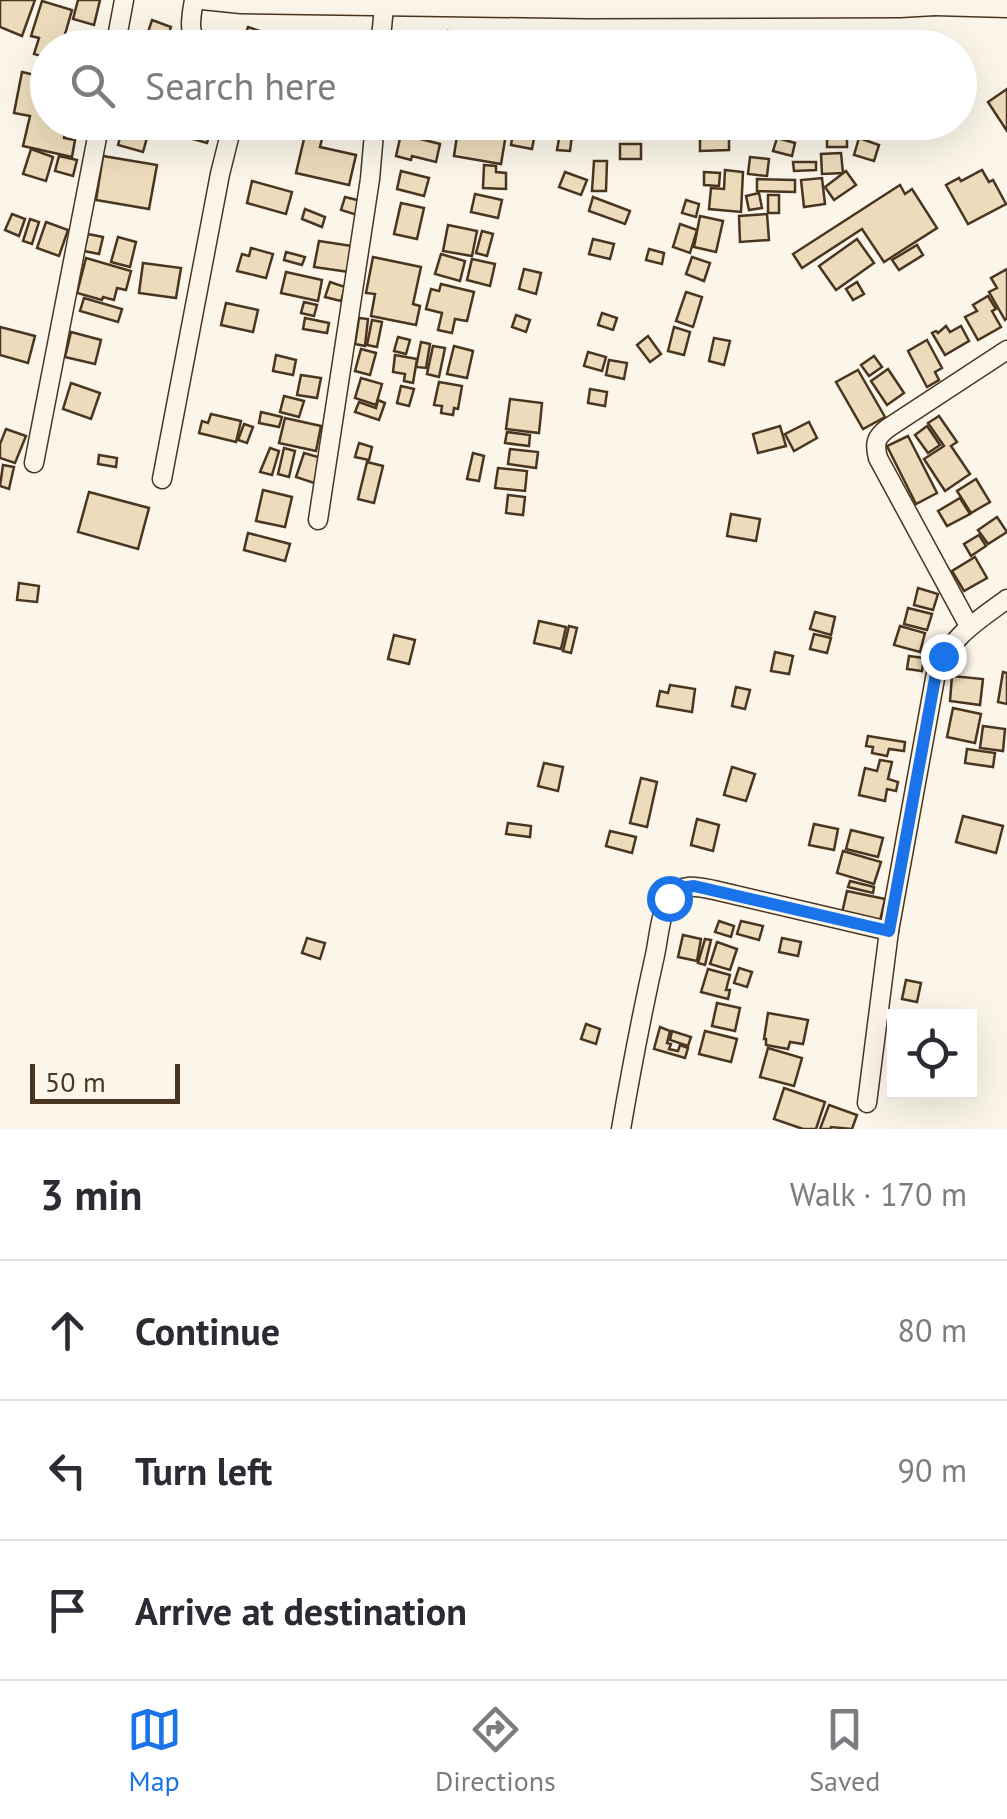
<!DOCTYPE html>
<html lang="en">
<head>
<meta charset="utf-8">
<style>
	:root { --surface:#fff; --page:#f2f2f3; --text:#2b2b33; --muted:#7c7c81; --line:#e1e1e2; --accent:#1a73e8 }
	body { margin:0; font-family:"PT Sans",sans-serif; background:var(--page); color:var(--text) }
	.controls { position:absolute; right:30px; bottom:30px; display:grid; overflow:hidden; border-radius:0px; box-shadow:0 10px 40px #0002 }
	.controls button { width:90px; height:90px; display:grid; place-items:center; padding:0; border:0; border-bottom:2px solid var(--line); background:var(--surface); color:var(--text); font:50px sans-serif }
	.scale { position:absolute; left:30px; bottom:25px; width:150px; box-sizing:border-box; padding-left:10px; border:5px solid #4a3520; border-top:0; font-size:28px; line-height:35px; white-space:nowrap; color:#4a3520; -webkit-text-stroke:8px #fbf6e9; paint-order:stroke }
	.stop { position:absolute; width:30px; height:30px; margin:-22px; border:8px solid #1a73e8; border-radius:50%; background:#fff }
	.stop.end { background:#1a73e8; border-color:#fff; box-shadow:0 2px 10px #0008 }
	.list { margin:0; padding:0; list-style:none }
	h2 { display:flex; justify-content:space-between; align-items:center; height:130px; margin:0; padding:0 40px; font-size:42px }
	h2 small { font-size:32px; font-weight:400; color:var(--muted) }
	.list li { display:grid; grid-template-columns:65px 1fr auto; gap:30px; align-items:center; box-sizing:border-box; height:140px; padding:0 40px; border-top:2px solid var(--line) }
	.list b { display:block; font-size:38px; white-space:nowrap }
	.list em { font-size:32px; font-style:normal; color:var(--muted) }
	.icon { flex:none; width:55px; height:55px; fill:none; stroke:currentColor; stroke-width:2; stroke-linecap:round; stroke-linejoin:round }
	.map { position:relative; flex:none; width:1007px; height:1129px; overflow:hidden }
	.search { position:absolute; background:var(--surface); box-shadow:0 10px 40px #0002; left:30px; right:30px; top:30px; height:110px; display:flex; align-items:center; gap:25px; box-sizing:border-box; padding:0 35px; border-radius:55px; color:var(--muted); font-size:38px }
	.sheet { height:550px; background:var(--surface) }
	nav { display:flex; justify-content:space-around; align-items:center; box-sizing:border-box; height:140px; border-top:2px solid var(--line); background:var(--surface); font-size:28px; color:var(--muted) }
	nav a { display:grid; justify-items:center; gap:5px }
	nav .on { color:var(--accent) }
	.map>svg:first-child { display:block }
	.building { fill:#ecdcbc; stroke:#4a3520; stroke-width:2.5 }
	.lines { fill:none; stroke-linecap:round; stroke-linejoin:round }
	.minor-casing { stroke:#4a3520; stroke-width:21 }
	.minor { stroke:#fbf6e9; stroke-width:18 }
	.route { stroke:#1a73e8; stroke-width:12 }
</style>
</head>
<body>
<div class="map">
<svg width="1007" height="1129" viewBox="0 0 1007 1129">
	<rect width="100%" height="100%" fill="#fbf6e9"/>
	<g class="building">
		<path d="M0 0H35L22 36 0 27Z"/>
		<path d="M78 0H100L94 25 73 19Z"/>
		<path d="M42 1 72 10 61 48H48V58L34 54 39 38 31 36Z"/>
		<path d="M152 20 171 27 166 42 147 35Z"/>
		<path d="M248 27 280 38 276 48H241Z"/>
		<path d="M448 31 469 36 466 48H444Z"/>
		<path d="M344 32 365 36 364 40 370 42 369 48H341Z"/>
		<path d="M84 34 106 40 104 48H80Z"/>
		<path d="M799 36 800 48H784L783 37Z"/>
		<path d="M534 37 562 39V48H533Z"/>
		<path d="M22 72 48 78V122H67L64 138 75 140 72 157 23 146 30 116 14 113Z"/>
		<path d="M1007 89V131L988 102Z"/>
		<path d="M114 122H134L150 127 143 152 118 145 121 134 112 131Z"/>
		<path d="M167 122H213L207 143 165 131Z"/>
		<path d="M308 122H326L320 147 356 155 349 185 296 173Z"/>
		<path d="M436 122H453L450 138 433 134Z"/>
		<path d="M459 122H508L501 164 454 156Z"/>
		<path d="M515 122H537L532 149 511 145Z"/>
		<path d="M745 122H786V137L745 138Z"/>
		<rect x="827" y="124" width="20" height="23"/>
		<path d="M729 132V150L700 151V133Z"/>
		<path d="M560 133 572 135 570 151 557 150Z"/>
		<path d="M401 134 440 144 436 162 412 156 411 160 396 156Z"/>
		<path d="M777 138 795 143 792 156 773 151Z"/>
		<path d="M859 138 879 145 874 161 854 155Z"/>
		<rect x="620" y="144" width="21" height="15"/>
		<path d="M31 149 53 157 46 181 23 174Z"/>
		<path d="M841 153 843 173 822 174 821 154Z"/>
		<path d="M59 156 77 160 73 176 55 171Z"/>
		<path d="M103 156 157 165 149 209 96 200Z"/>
		<path d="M750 157 769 159 767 176 748 174Z"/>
		<path d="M594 161H607L606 191H592Z"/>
		<path d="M793 162H816V170L794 171Z"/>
		<path d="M484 165 496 166V172L506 173V189L483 188Z"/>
		<path d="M725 170 743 172 741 212 709 209 711 188 724 189Z"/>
		<path d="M982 170 989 182 993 180 1006 204 968 224 946 185 959 178 961 181Z"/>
		<path d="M401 171 429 178 424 196 397 189Z"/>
		<path d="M846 171 856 185 834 200 825 187Z"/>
		<path d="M565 172 587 180 581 195 559 187Z"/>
		<path d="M704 172 720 173 719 186 704 185Z"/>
		<path d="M822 178 825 204 804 207 801 180Z"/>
		<path d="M757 179 795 180V192L757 191Z"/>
		<path d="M252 181 292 192 286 214 247 203Z"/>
		<path d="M900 185 905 194 912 189 937 228 884 262 862 229 802 268 793 254Z"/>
		<path d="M759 193 762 208 749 210 746 196Z"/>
		<path d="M475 194 502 200 498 218 471 212Z"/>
		<rect x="768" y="195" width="11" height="18"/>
		<path d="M345 197 361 201 357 215 341 210Z"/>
		<path d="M593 197 630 211 625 224 589 211Z"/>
		<path d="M686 200 699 204 696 217 682 213Z"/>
		<path d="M401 203 424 208 417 239 394 234Z"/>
		<path d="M305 209 325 217 322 227 302 219Z"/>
		<path d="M12 214 25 219 19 236 5 230Z"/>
		<path d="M767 214 769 240 740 242 739 216Z"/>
		<path d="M700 216 723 221 716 252 694 247Z"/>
		<path d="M30 219 39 222 32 244 23 241Z"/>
		<path d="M46 222 68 230 59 256 37 248Z"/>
		<path d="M680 224 697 230 690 253 673 247Z"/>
		<path d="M448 225 477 231 472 256 443 251Z"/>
		<path d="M482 231 493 234 487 256 476 253Z"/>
		<path d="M88 234 103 237 99 254 84 251Z"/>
		<path d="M118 237 136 242 130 267 111 262Z"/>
		<path d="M593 239 614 244 610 259 589 254Z"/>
		<path d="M857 239 874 263 836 290 819 266Z"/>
		<path d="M319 241 352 246 349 272 314 267Z"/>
		<path d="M917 245 923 255 899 270 892 260Z"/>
		<path d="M251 248 273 254 266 278 237 271 242 254 249 256Z"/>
		<path d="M649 249 664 253 662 264 646 260Z"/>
		<path d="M286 252 305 257 302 265 284 260Z"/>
		<path d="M441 254 465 261 460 281 435 274Z"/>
		<path d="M373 257 421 267 413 304 420 306 416 325 371 316 375 294 366 293Z"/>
		<path d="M692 257 710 263 704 281 686 274Z"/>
		<path d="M86 258 131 271 126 290 117 288 114 300 103 297 102 300 77 293Z"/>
		<path d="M472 259 495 264 490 286 467 280Z"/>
		<path d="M143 263 181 268 176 298 139 293Z"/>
		<path d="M524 269 541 273 536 294 519 289Z"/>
		<path d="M1007 269V318L1005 320 989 292 997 288 991 278Z"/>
		<path d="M286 272 322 280 318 301 281 293Z"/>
		<path d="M330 282 345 287 341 301 325 297Z"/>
		<path d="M857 282 864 294 853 300 846 289Z"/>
		<path d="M441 284 474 292 467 321 455 319 452 333 438 330 442 313 426 309 431 289 439 291Z"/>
		<path d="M686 292 702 297 693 327 676 321Z"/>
		<path d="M988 296 996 309 992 311 1001 327 978 340 965 317 977 311 973 305Z"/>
		<path d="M84 298 122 309 118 322 80 311Z"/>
		<path d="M304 302 317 305 314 316 301 313Z"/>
		<path d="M226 303 258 310 253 332 221 325Z"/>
		<path d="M602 313 617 318 613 330 598 325Z"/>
		<path d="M516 315 530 320 526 332 512 327Z"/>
		<path d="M305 318 329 323 327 333 303 329Z"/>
		<path d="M359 318 368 319 365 346 355 344Z"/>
		<path d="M372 320 382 322 377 347 367 345Z"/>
		<path d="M946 326 950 332 961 326 969 341 945 355 932 333 936 331 938 333Z"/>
		<path d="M0 327 35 336 28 363 0 355Z"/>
		<path d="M674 327 690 332 684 355 668 351Z"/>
		<path d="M71 332 101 340 95 364 65 357Z"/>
		<path d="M648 336 661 354 650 362 637 345Z"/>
		<path d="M398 337 410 340 406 354 394 351Z"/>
		<path d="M714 338 730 341 724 365 709 361Z"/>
		<path d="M927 340 942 368 935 372 939 380 927 387 908 351Z"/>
		<path d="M421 342 430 344 426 368 416 367Z"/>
		<path d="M433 346 445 348 439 377 427 374Z"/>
		<path d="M454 346 473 351 467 378 447 374Z"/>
		<path d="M361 349 376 353 370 375 355 371Z"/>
		<path d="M588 352 606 357 602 371 584 366Z"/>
		<path d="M276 355 296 360 293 375 273 371Z"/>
		<path d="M395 355 417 359 413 383 404 381 405 374 393 372Z"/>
		<path d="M874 356 882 367 869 376 861 365Z"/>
		<path d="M609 360 627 363 624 379 606 375Z"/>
		<path d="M888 369 904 393 887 405 871 381Z"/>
		<path d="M858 370 885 417 863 429 836 382Z"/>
		<path d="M301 375 321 378 317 398 297 395Z"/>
		<path d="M361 378 382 384 376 405 355 398Z"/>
		<path d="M439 382 462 386 458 409 454 408 453 415 441 413 442 406 434 405Z"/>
		<path d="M71 383 100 393 91 419 63 409Z"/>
		<path d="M401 386 414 389 409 406 397 403Z"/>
		<path d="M590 389 607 392 605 406 588 403Z"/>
		<path d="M284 396 304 401 299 417 280 412Z"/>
		<path d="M510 399 542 403 539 433 506 429Z"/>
		<path d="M378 400 385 403 379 420 355 412 359 402 376 408Z"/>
		<path d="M261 412 282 417 279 427 259 423Z"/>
		<path d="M211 414 241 421 236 442 199 433 202 421 208 423Z"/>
		<path d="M939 416 957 442 951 446 970 474 945 491 924 459 944 446 928 423Z"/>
		<path d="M285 418 321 426 316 451 279 443Z"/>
		<path d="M809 422 817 438 794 451 785 434Z"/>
		<path d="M244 424 253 427 247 443 238 440Z"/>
		<path d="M780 426 786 446 758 453 753 434Z"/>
		<path d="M927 426 940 445 928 453 915 435Z"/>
		<path d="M6 429 26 436 15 463 0 458V444Z"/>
		<path d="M507 432 530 435 529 446 505 443Z"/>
		<path d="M908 436 937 493 916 504 887 446Z"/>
		<path d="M359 443 372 447 369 460 355 457Z"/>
		<path d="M270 448 279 451 272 475 260 472Z"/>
		<path d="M284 448 295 451 289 477 278 474Z"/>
		<path d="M510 449 538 452 536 468 508 464Z"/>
		<path d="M304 453 325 459 317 484 296 477Z"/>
		<path d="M473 453 484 456 479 481 467 479Z"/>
		<path d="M99 455 117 458 116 467 98 464Z"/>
		<path d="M367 462 383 466 374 503 358 499Z"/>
		<path d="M3 465 14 467 9 489 0 486Z"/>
		<path d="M498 468 527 471 525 491 495 488Z"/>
		<path d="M976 479 990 502 971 513 957 491Z"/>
		<path d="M263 490 292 497 285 527 256 521Z"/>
		<path d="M89 492 149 508 138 549 78 532Z"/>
		<path d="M508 495 525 497 523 515 506 513Z"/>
		<path d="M960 498 970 514 947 526 938 511Z"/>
		<path d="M731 514 760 519 756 541 727 536Z"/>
		<path d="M997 517 1007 532 988 544 978 530Z"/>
		<path d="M248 533 290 544 285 561 244 550Z"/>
		<path d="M979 535 986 546 971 556 964 544Z"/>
		<path d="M975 557 987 578 964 591 952 571Z"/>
		<path d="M19 583 39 586 37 602 17 600Z"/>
		<path d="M918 588 938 594 933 610 914 605Z"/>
		<path d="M908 608 932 614 927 630 904 624Z"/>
		<path d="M815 612 835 617 831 635 810 629Z"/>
		<path d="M539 621 566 627 561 649 534 643Z"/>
		<path d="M569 626 577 628 571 653 563 651Z"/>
		<path d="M900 626 925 633 920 652 894 645Z"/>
		<path d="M814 634 831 638 827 653 810 649Z"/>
		<path d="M394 635 415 640 409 664 388 659Z"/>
		<path d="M775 652 793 656 789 674 771 671Z"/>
		<path d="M909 656 924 658 922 671 907 669Z"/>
		<path d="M1003 672 1007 673V704L998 702Z"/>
		<path d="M952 676 983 679 980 705 950 701Z"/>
		<path d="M670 685 695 689 692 712 657 706 660 691 668 693Z"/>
		<path d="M736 687 750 690 745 709 732 706Z"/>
		<path d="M953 708 981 714 975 743 947 737Z"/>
		<path d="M983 726 1005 729 1003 751 980 748Z"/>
		<path d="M868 736 905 742 904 751 889 749 887 756 872 753 873 747 866 746Z"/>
		<path d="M967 749 995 753 993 767 965 763Z"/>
		<path d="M880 760 892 762 888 779 898 782 896 791 887 789 885 801 859 795 865 768 877 771Z"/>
		<path d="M544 763 563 767 558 791 538 786Z"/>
		<path d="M732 767 755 774 746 801 724 795Z"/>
		<path d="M641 778 657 782 647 827 630 823Z"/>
		<path d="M963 816 1003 826 996 853 956 842Z"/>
		<path d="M697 819 719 825 713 851 691 845Z"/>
		<path d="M508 823 531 826 530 837 506 834Z"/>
		<path d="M814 824 838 829 834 850 809 845Z"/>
		<path d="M851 830 883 838 878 857 846 849Z"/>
		<path d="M610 831 636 837 632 853 606 846Z"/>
		<path d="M843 851 881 862 874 884 837 873Z"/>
		<path d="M850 881 874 887 873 893 848 887Z"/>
		<path d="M847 891 885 899 880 921 842 913Z"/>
		<path d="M719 921 734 926 731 937 715 932Z"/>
		<path d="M741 921 763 926 759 940 737 934Z"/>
		<path d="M683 935 701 939 697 961 678 957Z"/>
		<path d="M307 938 325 943 320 959 302 953Z"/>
		<path d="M782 938 801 942 798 956 779 952Z"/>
		<path d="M705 939 711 940 705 965 698 963Z"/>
		<path d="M717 942 737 949 730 970 710 964Z"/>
		<path d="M739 968 752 972 747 987 734 983Z"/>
		<path d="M708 969 730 975 726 990H730L728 999 701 992Z"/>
		<path d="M906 980 921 983 917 1002 902 999Z"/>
		<path d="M717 1003 740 1008 735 1031 712 1026Z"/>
		<path d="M768 1013 808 1020 803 1044 790 1042 788 1049 766 1045V1039H764Z"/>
		<path d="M586 1024 600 1029 596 1044 581 1039Z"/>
		<path d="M660 1027 670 1031 667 1043 671 1044 669 1049 678 1051 680 1045 688 1048 685 1058 654 1049Z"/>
		<path d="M672 1031 691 1037 688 1046 670 1040Z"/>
		<path d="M705 1031 737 1039 731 1062 699 1054Z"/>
		<path d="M768 1048 802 1058 794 1086 760 1077Z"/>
		<path d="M784 1088 825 1102 816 1129H803L774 1119Z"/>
		<path d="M829 1105 857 1115 852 1129 831 1127 830 1129H820Z"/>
	</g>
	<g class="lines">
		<defs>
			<g id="minor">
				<path d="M194 0C191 19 185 39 207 48"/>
				<path d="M202 0 241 4 587 9 900 8 935 6 936 0"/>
				<path d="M935 6 1007 8"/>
				<path d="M115 48 124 0"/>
				<path d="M380 48 384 7"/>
				<path d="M34 463 100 122"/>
				<path d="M162 479 220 174 233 122"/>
				<path d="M318 520 370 179 375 122"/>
				<path d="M969 626 878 458C874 443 876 437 888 428L1007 350"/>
				<path d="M867 1103 889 931 936 673C951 636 976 622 1007 599"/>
				<path d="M621 1129C631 1071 642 1013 655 955 659 937 660 910 672 896 683 882 699 887 714 890L889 931"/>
			</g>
		</defs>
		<use href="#minor" class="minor-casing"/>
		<use href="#minor" class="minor"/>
	</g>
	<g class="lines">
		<path class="route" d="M669 898 680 888 694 886 889 931 936 673 943 656"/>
	</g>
</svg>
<div class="controls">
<button><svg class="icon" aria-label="locate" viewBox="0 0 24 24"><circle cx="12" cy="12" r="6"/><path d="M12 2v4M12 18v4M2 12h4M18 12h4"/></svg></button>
</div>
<div class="scale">50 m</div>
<div class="stop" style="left:669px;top:898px"></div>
<div class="stop end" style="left:943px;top:656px"></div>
<div class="search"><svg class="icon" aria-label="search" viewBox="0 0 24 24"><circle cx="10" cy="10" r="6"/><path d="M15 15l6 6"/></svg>Search here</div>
</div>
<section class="sheet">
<h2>3 min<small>Walk · 170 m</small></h2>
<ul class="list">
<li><svg class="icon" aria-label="ahead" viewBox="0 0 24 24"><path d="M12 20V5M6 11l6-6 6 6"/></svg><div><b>Continue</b></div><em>80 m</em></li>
<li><svg class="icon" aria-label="left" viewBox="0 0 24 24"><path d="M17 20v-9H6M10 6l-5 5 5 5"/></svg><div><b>Turn left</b></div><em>90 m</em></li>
<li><svg class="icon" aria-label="arrive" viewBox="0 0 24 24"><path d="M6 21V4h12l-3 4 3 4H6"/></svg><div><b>Arrive at destination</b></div></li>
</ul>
</section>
<nav>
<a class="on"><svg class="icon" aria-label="map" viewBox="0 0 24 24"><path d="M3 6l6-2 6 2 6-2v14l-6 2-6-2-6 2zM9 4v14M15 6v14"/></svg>Map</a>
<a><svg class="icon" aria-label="directions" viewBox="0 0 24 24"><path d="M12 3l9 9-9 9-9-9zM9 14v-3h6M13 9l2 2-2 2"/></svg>Directions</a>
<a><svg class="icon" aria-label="saved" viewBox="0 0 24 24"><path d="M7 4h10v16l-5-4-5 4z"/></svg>Saved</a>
</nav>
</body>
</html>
